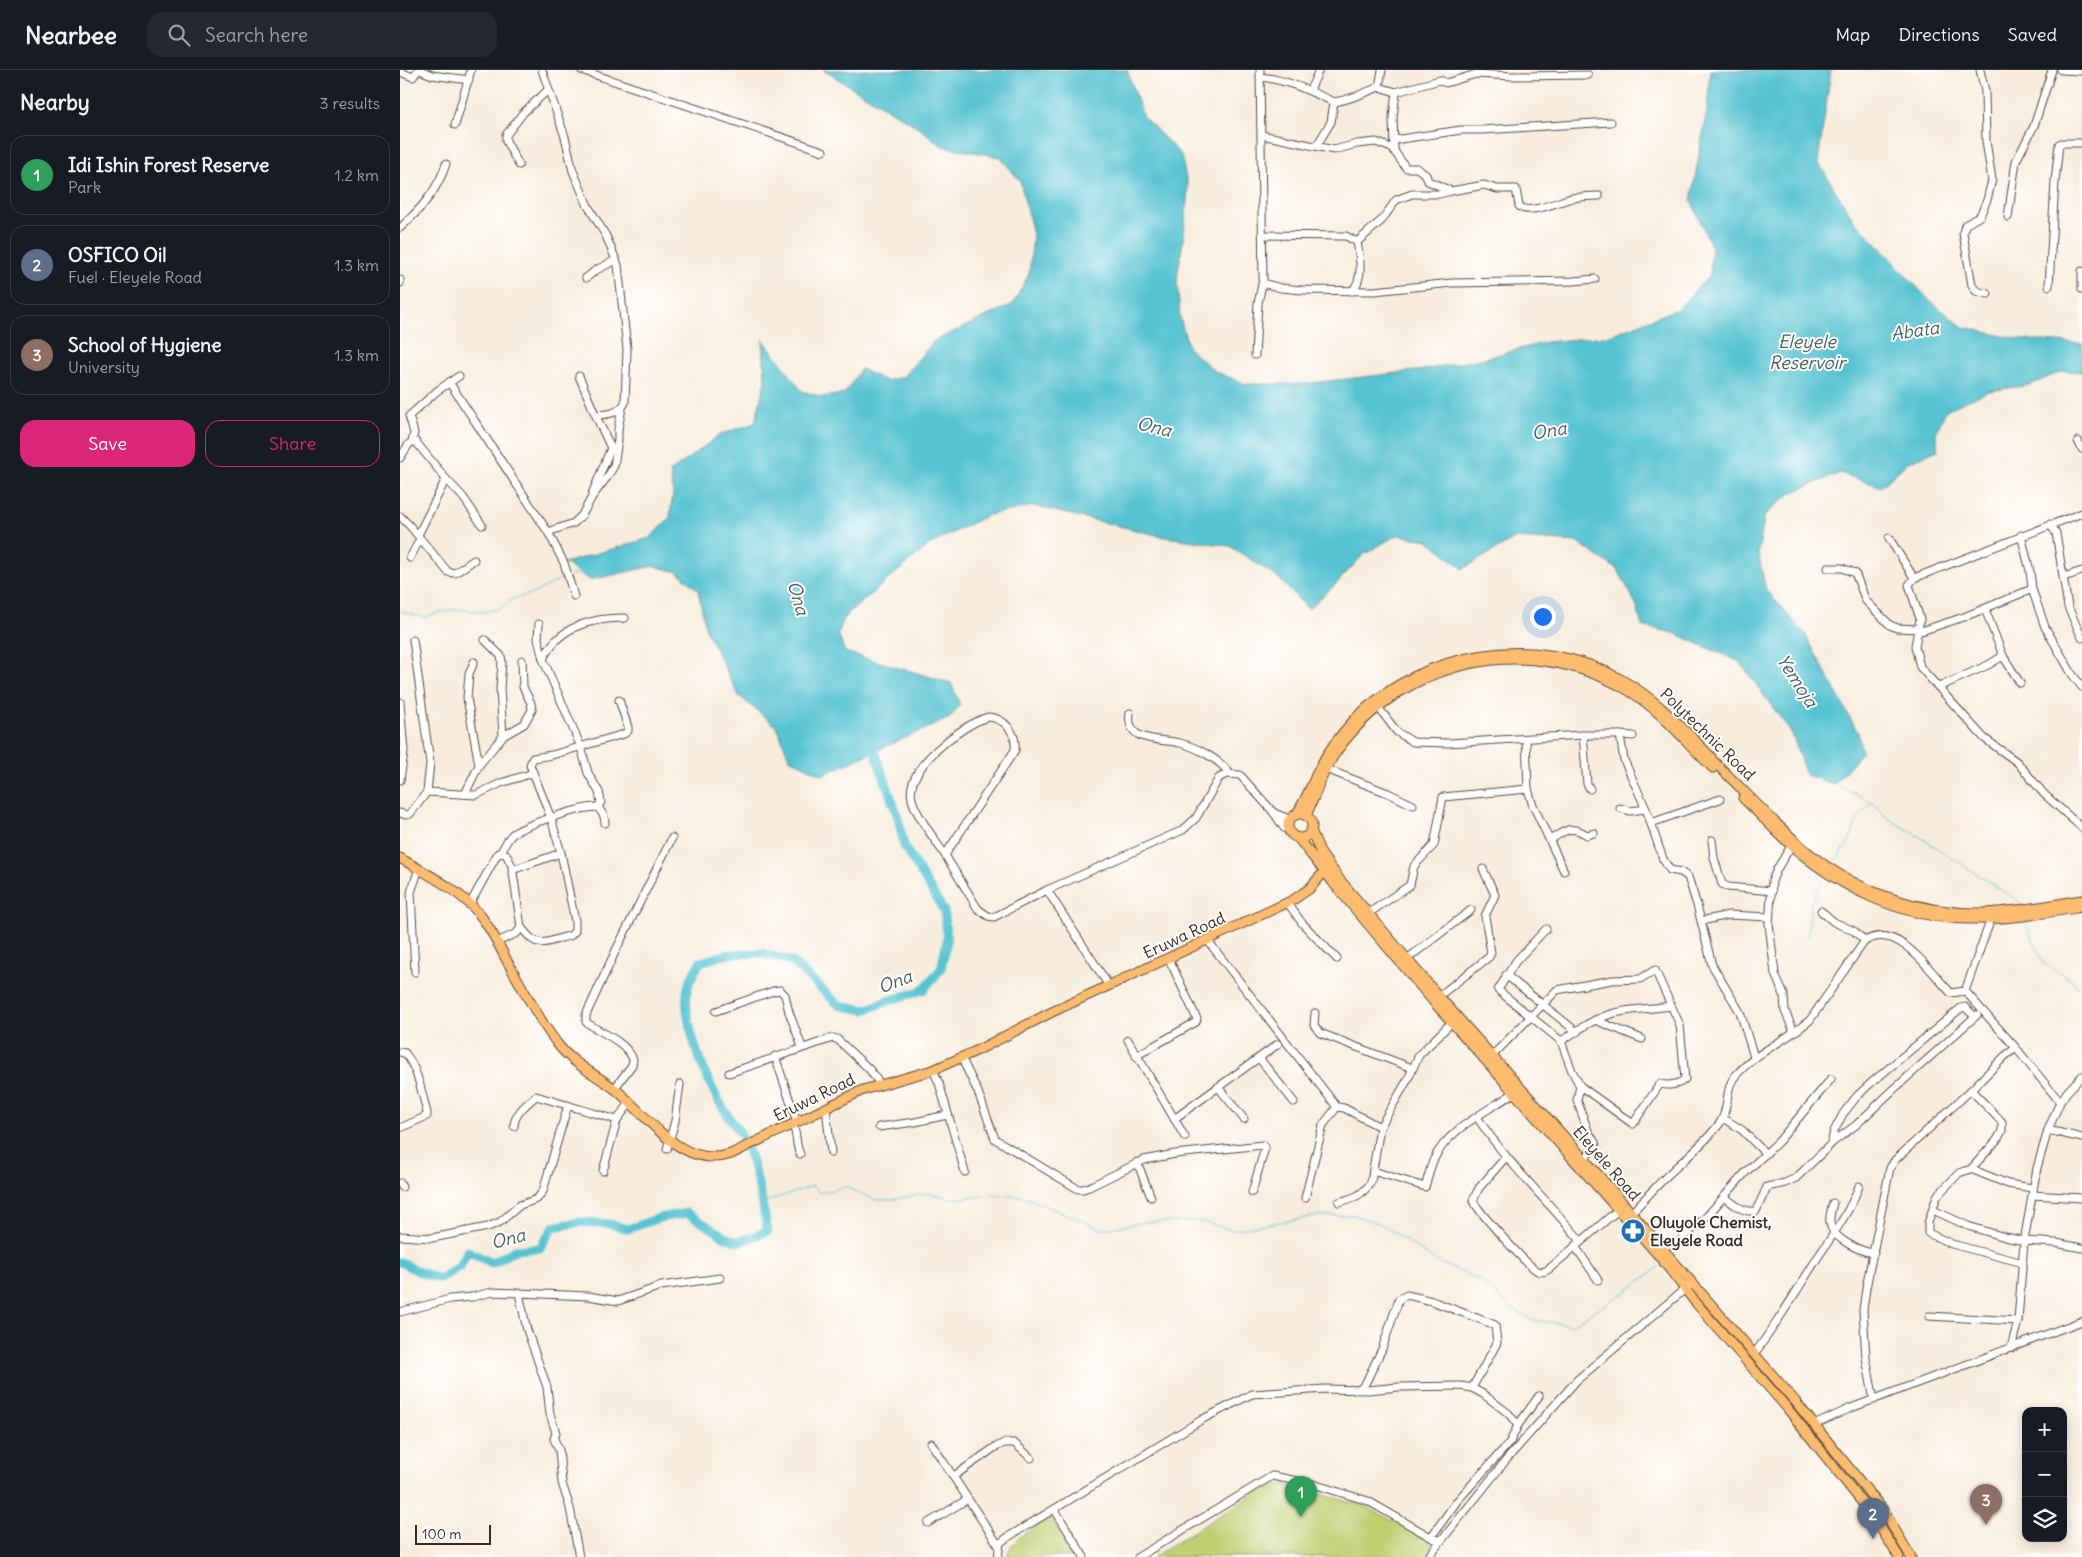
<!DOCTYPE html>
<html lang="en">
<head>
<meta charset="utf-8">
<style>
	:root { --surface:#171b24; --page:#242831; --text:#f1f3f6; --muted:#9ea1a6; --line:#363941; --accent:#db2777 }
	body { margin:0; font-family:Delius,sans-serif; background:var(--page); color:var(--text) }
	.controls { position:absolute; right:15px; bottom:15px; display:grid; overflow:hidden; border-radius:10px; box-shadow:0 2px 12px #0003 }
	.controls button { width:45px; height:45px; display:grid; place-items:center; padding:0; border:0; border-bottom:1px solid var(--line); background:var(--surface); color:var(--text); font:25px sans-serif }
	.scale { position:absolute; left:15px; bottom:12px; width:76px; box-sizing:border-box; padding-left:5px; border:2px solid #3b2a1e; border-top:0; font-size:14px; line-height:18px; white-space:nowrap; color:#3b2a1e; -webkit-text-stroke:4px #fff; paint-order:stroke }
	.you { position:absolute; left:1142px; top:546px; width:18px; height:18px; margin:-12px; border:4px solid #fff; border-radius:50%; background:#1a73e8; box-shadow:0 0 0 8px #1a73e833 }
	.badge { display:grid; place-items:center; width:32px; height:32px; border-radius:50%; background:var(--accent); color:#fff; font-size:16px; font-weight:700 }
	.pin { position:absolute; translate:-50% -41px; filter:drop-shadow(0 1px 2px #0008) }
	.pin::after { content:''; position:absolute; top:26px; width:18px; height:15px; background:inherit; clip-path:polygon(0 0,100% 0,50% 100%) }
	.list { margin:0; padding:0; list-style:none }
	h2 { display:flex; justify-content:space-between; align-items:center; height:65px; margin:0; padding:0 20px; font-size:21px }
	h2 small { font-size:16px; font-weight:400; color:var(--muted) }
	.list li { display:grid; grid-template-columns:32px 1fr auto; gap:15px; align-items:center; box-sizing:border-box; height:80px; margin:0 10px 10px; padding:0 10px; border:1px solid var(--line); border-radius:15px }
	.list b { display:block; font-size:19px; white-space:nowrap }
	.list p { margin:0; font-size:16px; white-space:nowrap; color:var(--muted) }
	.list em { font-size:16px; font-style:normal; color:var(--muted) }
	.actions { display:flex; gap:10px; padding:15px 20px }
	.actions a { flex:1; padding:11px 0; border:1px solid var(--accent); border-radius:15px; text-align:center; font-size:18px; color:var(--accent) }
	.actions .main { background:var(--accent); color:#fff }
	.icon { flex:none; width:28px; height:28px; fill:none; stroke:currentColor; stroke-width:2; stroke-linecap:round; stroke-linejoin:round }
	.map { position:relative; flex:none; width:1682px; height:1487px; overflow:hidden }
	header { display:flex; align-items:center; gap:30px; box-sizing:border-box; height:70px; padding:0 25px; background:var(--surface); border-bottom:1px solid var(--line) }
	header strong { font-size:24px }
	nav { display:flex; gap:28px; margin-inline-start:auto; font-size:18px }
	.search { width:350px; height:45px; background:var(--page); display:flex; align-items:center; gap:12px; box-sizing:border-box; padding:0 18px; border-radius:15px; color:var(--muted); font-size:19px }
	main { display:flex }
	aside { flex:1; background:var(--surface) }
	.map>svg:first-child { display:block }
	.green { fill:#bfd073; stroke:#7d7d48 }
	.water { fill:#57c3d1; stroke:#497678 }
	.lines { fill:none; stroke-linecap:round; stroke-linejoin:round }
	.stream { stroke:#57c3d1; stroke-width:1 }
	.river { stroke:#57c3d1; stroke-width:9 }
	.minor-casing { stroke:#57473b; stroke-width:9 }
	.major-casing { stroke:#57473b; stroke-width:11 }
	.minor { stroke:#fff; stroke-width:7 }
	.major { stroke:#fdbc70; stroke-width:9 }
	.labels { text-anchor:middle; stroke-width:4; stroke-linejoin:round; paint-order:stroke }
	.street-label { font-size:16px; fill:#3b2a1e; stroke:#fff }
	.poi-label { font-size:16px; font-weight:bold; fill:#3b2a1e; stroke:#fff; text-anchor:start }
	.water-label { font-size:18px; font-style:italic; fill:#45605d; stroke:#fff }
</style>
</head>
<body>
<header>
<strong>Nearbee</strong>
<div class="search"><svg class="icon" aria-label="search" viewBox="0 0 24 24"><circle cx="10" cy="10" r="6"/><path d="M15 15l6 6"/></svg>Search here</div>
<nav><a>Map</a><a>Directions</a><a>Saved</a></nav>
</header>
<main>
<aside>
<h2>Nearby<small>3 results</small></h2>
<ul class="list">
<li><span class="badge" style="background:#2e9e5b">1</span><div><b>Idi Ishin Forest Reserve</b><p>Park</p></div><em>1.2 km</em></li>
<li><span class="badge" style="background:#5c6f8a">2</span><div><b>OSFICO Oil</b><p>Fuel · Eleyele Road</p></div><em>1.3 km</em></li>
<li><span class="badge" style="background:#8d6e63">3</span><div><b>School of Hygiene</b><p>University</p></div><em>1.3 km</em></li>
</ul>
<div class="actions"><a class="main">Save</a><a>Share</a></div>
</aside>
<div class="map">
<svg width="1682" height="1487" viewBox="0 0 1682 1487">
	<rect width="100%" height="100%" fill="#fff"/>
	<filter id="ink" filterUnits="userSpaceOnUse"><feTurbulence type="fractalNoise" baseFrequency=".02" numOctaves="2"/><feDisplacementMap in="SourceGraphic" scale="10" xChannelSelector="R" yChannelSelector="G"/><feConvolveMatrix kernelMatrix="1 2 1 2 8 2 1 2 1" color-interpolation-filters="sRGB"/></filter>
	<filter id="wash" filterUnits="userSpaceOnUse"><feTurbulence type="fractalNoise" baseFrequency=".0096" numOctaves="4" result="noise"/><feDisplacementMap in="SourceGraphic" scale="20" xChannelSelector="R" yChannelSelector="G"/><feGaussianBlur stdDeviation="1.12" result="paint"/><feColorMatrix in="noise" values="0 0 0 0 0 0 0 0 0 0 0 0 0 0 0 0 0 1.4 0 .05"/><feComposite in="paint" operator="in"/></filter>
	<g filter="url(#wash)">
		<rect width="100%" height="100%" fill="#f8eddd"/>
		<g class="green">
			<path d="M884 1414 961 1435 1010 1459 1036 1478 1031 1487H753L860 1420Z"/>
			<path d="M651 1448 676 1487H607C611 1467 635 1458 651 1448Z"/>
		</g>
		<path class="water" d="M423 0H727L743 46 781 85 788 117 784 165 777 208 780 248 789 279 816 302 846 314H903L1023 300 1086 288 1146 272 1207 266 1278 239 1310 205 1312 178 1291 130 1307 40 1310 0H1431L1418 92 1453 149 1530 231 1563 257 1617 269 1682 274V302L1663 301 1630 315 1589 321 1546 340 1536 363 1538 380 1508 392 1481 417 1440 403 1391 423 1365 445 1358 482 1366 520 1405 564 1458 663 1462 682 1434 714 1406 705 1392 664 1340 592 1274 563 1242 556 1236 534 1218 500 1177 472 1116 468 1063 499 1028 470 997 465 963 485 935 515 908 539 877 507 830 476 765 467 634 436 588 445 529 475 445 546 438 564 445 582 551 613 560 635 550 648 422 705 389 688 377 657 339 626 306 560 298 520 278 502 253 496 190 510 164 493 250 468 270 447 273 422 270 402 321 364 355 353 365 311 363 269 402 321 422 327 444 324 461 299 486 311 503 307 534 271 613 234 629 204 633 164 620 111 600 87 542 76 518 57Z"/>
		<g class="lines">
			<g class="stream">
				<path d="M172 505 183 504"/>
				<path d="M0 541 24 548 37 543 58 539 83 542 99 539 113 529 134 523 166 506"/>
				<path d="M1434 714 1472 732 1487 748 1522 768 1618 831 1620 835"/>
				<path d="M1436 791 1450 770 1458 748 1472 733"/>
				<path d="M1626 854 1643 893 1671 909 1682 921"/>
				<path d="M1408 867 1411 832 1422 812"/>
				<path d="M362 1133 413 1116 420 1123 445 1117 476 1130H492L527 1123 555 1129 592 1125 624 1127 702 1159 746 1152 800 1151 833 1160 917 1146 954 1145 983 1155 1034 1190 1080 1210 1110 1237 1132 1250 1171 1255 1224 1223 1259 1197"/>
			</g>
			<path class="river" d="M0 1192 22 1203 40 1209 60 1196 68 1181 92 1193 115 1180 140 1178 153 1157 180 1152 210 1154 228 1159 259 1148 287 1143 327 1168 339 1172 368 1161C361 1130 357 1098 343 1069 339 1059 332 1052 326 1043 308 1015 280 951 288 917 290 908 296 900 300 892L328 884 363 883 392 892 439 935 465 940 488 931 523 920 541 899 547 870 544 841 504 776 498 747 475 682 466 674"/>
		</g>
	</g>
	<g filter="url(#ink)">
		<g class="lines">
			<defs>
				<g id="minor">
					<path d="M20 0 32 5 69 10"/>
					<path d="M142 0 165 67 173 101 188 136 206 166 218 195 227 279 225 333C219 343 206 346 195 344L179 306"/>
					<path d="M181 0 423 81"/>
					<path d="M1580 0 1585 21 1586 71 1592 110 1587 130 1580 146 1565 155 1563 163 1572 215 1576 221 1588 224"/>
					<path d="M1661 0 1682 1"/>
					<path d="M0 2 13 7 18 0"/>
					<path d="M861 7C888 10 910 21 934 32 950 30 964 23 979 17L996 22 993 47 994 79 976 72 957 74 934 80 862 65"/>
					<path d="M979 17 982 0"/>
					<path d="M910 20 919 0"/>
					<path d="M996 22 1040 10 1046 13 1076 4 1112 6 1188 5"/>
					<path d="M55 55 71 0"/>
					<path d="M994 70 1061 60H1082L1211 52"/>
					<path d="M917 75 931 52 934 32"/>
					<path d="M992 78 1006 98H1017L1026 105 1028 111 1051 121 1084 115 1097 119H1116L1119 136C1128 146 1159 131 1172 128 1180 127 1190 126 1199 126"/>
					<path d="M119 95 106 71V65L123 43 148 20"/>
					<path d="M1608 147 1616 91 1634 56 1652 0"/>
					<path d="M0 158C20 140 38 120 46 94"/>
					<path d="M863 165 946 166 957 172C960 188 964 209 952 221"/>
					<path d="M957 172 982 150 996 130 1012 124H1039L1051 121"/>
					<path d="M1682 201V219"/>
					<path d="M186 208 196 200 216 190"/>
					<path d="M0 210V213"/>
					<path d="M862 213 881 218 902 220 974 221 1052 213 1173 211 1195 209"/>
					<path d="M1649 216 1655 112 1659 74 1661 73H1682"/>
					<path d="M855 285 858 233 863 210 860 0"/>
					<path d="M49 312 148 462 164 493 174 526"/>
					<path d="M1678 371 1682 379"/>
					<path d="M12 372H16L46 409 63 427 82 455"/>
					<path d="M0 388 9 374 12 372 14 363 9 346 37 321 59 306"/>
					<path d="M192 424 211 378 195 344"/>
					<path d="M1682 443 1514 508 1509 515 1520 549 1515 576 1520 597 1584 668 1617 692 1644 724 1682 758"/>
					<path d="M0 446 10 456 48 502 55 503 74 490"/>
					<path d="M1650 454 1656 463 1668 537 1682 568"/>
					<path d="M148 462 174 453 182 445 192 427 208 406 214 396 218 369V359L222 338"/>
					<path d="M18 465 46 409"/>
					<path d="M1621 465 1630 501 1632 519 1645 557 1672 604 1682 617"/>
					<path d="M1489 468 1514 508"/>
					<path d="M10 488 20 469"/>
					<path d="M1428 498H1442L1455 503 1466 531 1490 555 1497 558 1519 559"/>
					<path d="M1664 507 1682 501"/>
					<path d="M1585 539 1603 586 1620 613"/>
					<path d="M139 554 138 569 143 589"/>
					<path d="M1518 562 1564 547 1632 519"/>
					<path d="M13 570 30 693 27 722"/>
					<path d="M1539 617 1588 595 1603 586"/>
					<path d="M0 632 4 681 0 710"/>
					<path d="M978 637 997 662 1013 672 1049 673 1183 665H1220L1224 690 1246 739 1263 789 1270 800 1281 802 1288 807 1297 835 1312 895 1340 942 1354 987"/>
					<path d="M730 643C725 674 761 668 780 673 796 677 819 689 829 703"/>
					<path d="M588 647C605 648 617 663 615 680L545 785C536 771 515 744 512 729 504 698 563 654 588 647Z"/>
					<path d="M1183 665 1187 714 1190 719"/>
					<path d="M1220 665 1233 666"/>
					<path d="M103 666 124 654 132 640 131 633 123 617 122 590"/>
					<path d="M1126 669 1128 719 1132 733 1164 801"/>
					<path d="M79 695 103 666 100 619 102 592 101 586 85 570"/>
					<path d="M926 699 988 723 1013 735"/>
					<path d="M65 724 79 695 67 628 69 604 74 592"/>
					<path d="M198 737 201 732 199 722 188 703 181 677 143 589C159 556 191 548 225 548"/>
					<path d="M1220 738 1230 741 1246 739"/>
					<path d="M0 743 6 745 10 744 27 722 76 725 101 713 133 703"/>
					<path d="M874 743 889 749 894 746"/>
					<path d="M1251 753 1320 729"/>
					<path d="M1150 770C1165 761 1170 754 1187 765L1194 763"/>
					<path d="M1312 770 1314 788 1322 814 1328 817 1372 821"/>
					<path d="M1391 776 1377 799 1372 811 1369 854 1375 904 1384 925 1385 941 1394 962"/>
					<path d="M101 782C105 775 108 767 114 763 130 753 180 737 198 737L204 746 205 753"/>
					<path d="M545 785 578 839 588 846 594 847 647 820 783 760 796 748 819 708 826 704 840 705 874 743 884 758 888 757"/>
					<path d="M112 800 161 783"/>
					<path d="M647 820 709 916"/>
					<path d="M887 832 902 853 937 889"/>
					<path d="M70 834 98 783 106 784 112 796 121 857 117 863 97 872"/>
					<path d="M1421 841 1434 852 1454 861 1465 871"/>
					<path d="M969 843 1010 815 1014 796 1034 775 1043 727 1128 719"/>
					<path d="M1301 851 1329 845 1369 847"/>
					<path d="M121 857C124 861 128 866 132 869 143 878 158 867 170 866L175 861V851L161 783 151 748 130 695 133 688 152 685 224 664 228 661V657L219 630"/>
					<path d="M808 871 937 1037 944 1038 980 1057"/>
					<path d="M1007 889 1071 840"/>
					<path d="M15 902 11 822 19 799"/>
					<path d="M1106 905 1177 962"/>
					<path d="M1565 921 1592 846"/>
					<path d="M1039 926 1089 887 1091 883 1085 846 1095 825 1083 799"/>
					<path d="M316 941 373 921 380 920 385 925 389 942 402 977"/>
					<path d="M915 943 914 955 920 963 1012 998"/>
					<path d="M1195 950 1242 969"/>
					<path d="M728 970 785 1067"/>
					<path d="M1161 971C1173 964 1185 954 1198 949 1221 938 1245 940 1270 936"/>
					<path d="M0 982 5 983C18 999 22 1024 27 1043V1046L0 1058"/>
					<path d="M375 986 397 1052"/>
					<path d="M736 986 796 952 797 949 769 889"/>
					<path d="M1092 986 1157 920 1212 910 1240 909 1255 900 1280 955 1285 1009C1279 1015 1268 1016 1260 1014L1233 1054 1180 1016 1172 1001 1161 971 1099 921 1098 920 1116 891 1146 859"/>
					<path d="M561 987 578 1022 595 1069 678 1119H683L689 1117 744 1090 775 1084 863 1075 865 1078 852 1122"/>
					<path d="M859 988 894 1032"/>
					<path d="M533 1000 539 1013 565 1102"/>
					<path d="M329 1003 433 968 437 969 469 999 480 1014"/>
					<path d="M1180 1016 1177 1030 1188 1061 1196 1074 1184 1090"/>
					<path d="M818 1017 844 1049"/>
					<path d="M214 1019 232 995 233 989C224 970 202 964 186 952V945L216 880 272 768"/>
					<path d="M1571 1020 1602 1052V1061L1597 1070 1571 1099 1559 1103 1537 1126 1528 1153V1163L1552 1174 1623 1193"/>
					<path d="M426 1037 431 1083"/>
					<path d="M1077 1047C1107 1093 1146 1129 1180 1170"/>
					<path d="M1323 1048 1342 1060 1366 1084"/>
					<path d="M774 1049 878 974"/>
					<path d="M392 1054C398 1064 395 1075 400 1084"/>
					<path d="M114 1056C114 1044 127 1034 136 1026L217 1050"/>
					<path d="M479 1057 515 1052 547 1045"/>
					<path d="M1648 1060 1682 1068"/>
					<path d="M1433 1072 1456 1055 1493 1020 1577 945"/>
					<path d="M267 1079 275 1051 280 1014"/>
					<path d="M1106 1087 1079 1118 1073 1130C1076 1139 1128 1197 1138 1201 1142 1203 1146 1201 1149 1199L1218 1140"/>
					<path d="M737 1092 751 1127"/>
					<path d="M1571 1099 1608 1114 1632 1118"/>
					<path d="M203 1101 217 1050 230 1033"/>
					<path d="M973 1101 1025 1117C1028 1108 1030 1099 1033 1091 1048 1058 1087 1042 1115 1022"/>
					<path d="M0 1113 2 1117"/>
					<path d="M1632 1125 1682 1128"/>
					<path d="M1325 1127C1333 1134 1344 1143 1356 1141L1367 1117 1385 1113 1396 1108 1431 1074 1434 1061 1443 1044 1457 1026 1471 1013 1561 938 1565 937 1575 947"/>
					<path d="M905 1128 923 1055 937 1037"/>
					<path d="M939 1132C954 1128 963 1125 971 1112L980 1057 1008 1009 1019 985 1052 952"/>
					<path d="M1433 1133C1431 1141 1428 1149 1431 1157 1436 1170 1461 1182 1474 1183"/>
					<path d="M1533 1140 1568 1156 1605 1167 1624 1171 1656 1173 1682 1178"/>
					<path d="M1231 1143C1245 1129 1257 1115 1271 1102 1288 1086 1306 1072 1320 1053 1330 1038 1324 1017 1337 1004 1358 981 1387 970 1410 950L1464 872C1497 849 1531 903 1551 923L1565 921 1616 978 1660 1032"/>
					<path d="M0 1166 32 1168 88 1157 100 1152 120 1135 137 1129 143 1121 168 1035"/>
					<path d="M1175 1176 1198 1210"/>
					<path d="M1262 1177 1279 1172 1307 1146 1345 1103 1379 1071 1431 1009"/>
					<path d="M0 1242 50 1229 72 1227 92 1222 119 1223"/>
					<path d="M1529 1246 1618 1251"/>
					<path d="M1611 1278 1618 1251 1624 1171 1637 1098 1648 1060 1660 1032 1667 1022 1682 1006"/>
					<path d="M1354 1284C1378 1253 1397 1220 1418 1187 1434 1163 1449 1143 1459 1116"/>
					<path d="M960 1319 965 1314 982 1279 999 1229 1007 1225 1032 1231 1095 1255 1097 1273 1072 1318"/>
					<path d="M1474 1330 1466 1288 1463 1240 1466 1218 1490 1098 1495 1090 1571 1020 1605 986 1616 978"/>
					<path d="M1414 1355 1451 1338 1682 1251"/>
					<path d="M531 1373 599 1476"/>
					<path d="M554 1406 594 1378 604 1373H614L631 1388"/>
					<path d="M655 1440 684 1487"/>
					<path d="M528 1453 568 1429"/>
					<path d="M1031 1467 1057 1431 1110 1372 1118 1355 1139 1326"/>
					<path d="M179 1487 170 1438 162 1413 159 1380 154 1369 156 1363 150 1344 147 1317 127 1260 119 1223 188 1226 218 1231 261 1216 320 1208"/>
					<path d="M598 1487 600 1473 608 1467 803 1349 852 1324 925 1319 968 1320 999 1317 1061 1316 1072 1318 1083 1324 1108 1343 1118 1355"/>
					<path d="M738 1487 872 1406 913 1414 968 1431 1034 1469 1042 1470 1044 1467"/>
					<path d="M1028 1487 1107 1389 1177 1310 1292 1213"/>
				</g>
				<g id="major">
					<path d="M1343 728C1360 744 1375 761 1392 776 1441 819 1503 848 1568 849 1606 850 1645 843 1682 837"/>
					<circle cx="900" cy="756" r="12"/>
					<path d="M896 745C906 730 912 713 920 697 929 679 942 663 956 648 1024 580 1137 561 1222 610 1257 629 1283 659 1311 687V689C1344 720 1375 755 1410 784 1458 823 1522 844 1584 843 1616 842 1650 835 1682 830"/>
					<path d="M906 746C916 723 923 699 939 678 1007 587 1127 563 1226 619 1259 638 1285 671 1313 698"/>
					<path d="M911 760 921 784 940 810 1034 921 1201 1108 1395 1331 1483 1440 1511 1487"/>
					<path d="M898 768C910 784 923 799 935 815L1033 931 1260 1187 1296 1233 1387 1338 1473 1446 1499 1487"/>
					<path d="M0 788C27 804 60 820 80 845 91 859 99 875 107 891 123 918 137 947 156 972 171 993 195 1004 215 1019 248 1045 282 1101 331 1084L463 1020 533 1000 576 981 652 942 893 830 909 819 925 801"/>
				</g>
			</defs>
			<use href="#minor" class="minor-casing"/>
			<use href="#major" class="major-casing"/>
			<use href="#minor" class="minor"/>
			<use href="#major" class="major"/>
		</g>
	</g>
	<defs>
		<symbol id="pharmacy-disc" viewBox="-11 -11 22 22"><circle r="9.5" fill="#1f6fb2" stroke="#fff"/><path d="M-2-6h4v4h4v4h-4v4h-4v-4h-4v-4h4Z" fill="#fff"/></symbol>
	</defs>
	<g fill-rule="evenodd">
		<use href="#pharmacy-disc" x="1219" y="1147" width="28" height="28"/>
	</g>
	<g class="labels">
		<g class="street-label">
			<text transform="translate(1308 664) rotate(44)" y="6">Polytechnic Road</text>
			<text transform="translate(784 865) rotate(-25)" y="6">Eruwa Road</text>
			<text transform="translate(414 1027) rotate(-26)" y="6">Eruwa Road</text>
			<text transform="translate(1207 1093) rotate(49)" y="6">Eleyele Road</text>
		</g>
		<g class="poi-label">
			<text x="1250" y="1158">Oluyole Chemist,<tspan x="1250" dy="18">Eleyele Road</tspan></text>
		</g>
		<g class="water-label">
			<text transform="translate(1515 261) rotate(-8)" y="6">Abata</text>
			<text x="1407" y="278">Eleyele<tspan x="1407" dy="21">Reservoir</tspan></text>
			<text transform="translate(754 357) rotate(14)" y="6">Ona</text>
			<text transform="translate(1149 361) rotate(-9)" y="6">Ona</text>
			<text transform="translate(398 528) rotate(73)" y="6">Ona</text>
			<text transform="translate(1397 611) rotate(57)" y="6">Yemoja</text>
			<text transform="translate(495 912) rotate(-21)" y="6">Ona</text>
			<text transform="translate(108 1169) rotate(-14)" y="6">Ona</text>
		</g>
	</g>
</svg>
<div class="controls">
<button>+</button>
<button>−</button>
<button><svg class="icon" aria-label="layers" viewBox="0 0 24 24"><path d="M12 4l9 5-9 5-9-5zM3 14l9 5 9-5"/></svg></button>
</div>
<div class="scale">100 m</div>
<div class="you"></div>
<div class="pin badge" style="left:901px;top:1447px;background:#2e9e5b">1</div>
<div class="pin badge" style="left:1473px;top:1469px;background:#5c6f8a">2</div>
<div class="pin badge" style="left:1586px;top:1455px;background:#8d6e63">3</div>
</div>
</main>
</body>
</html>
